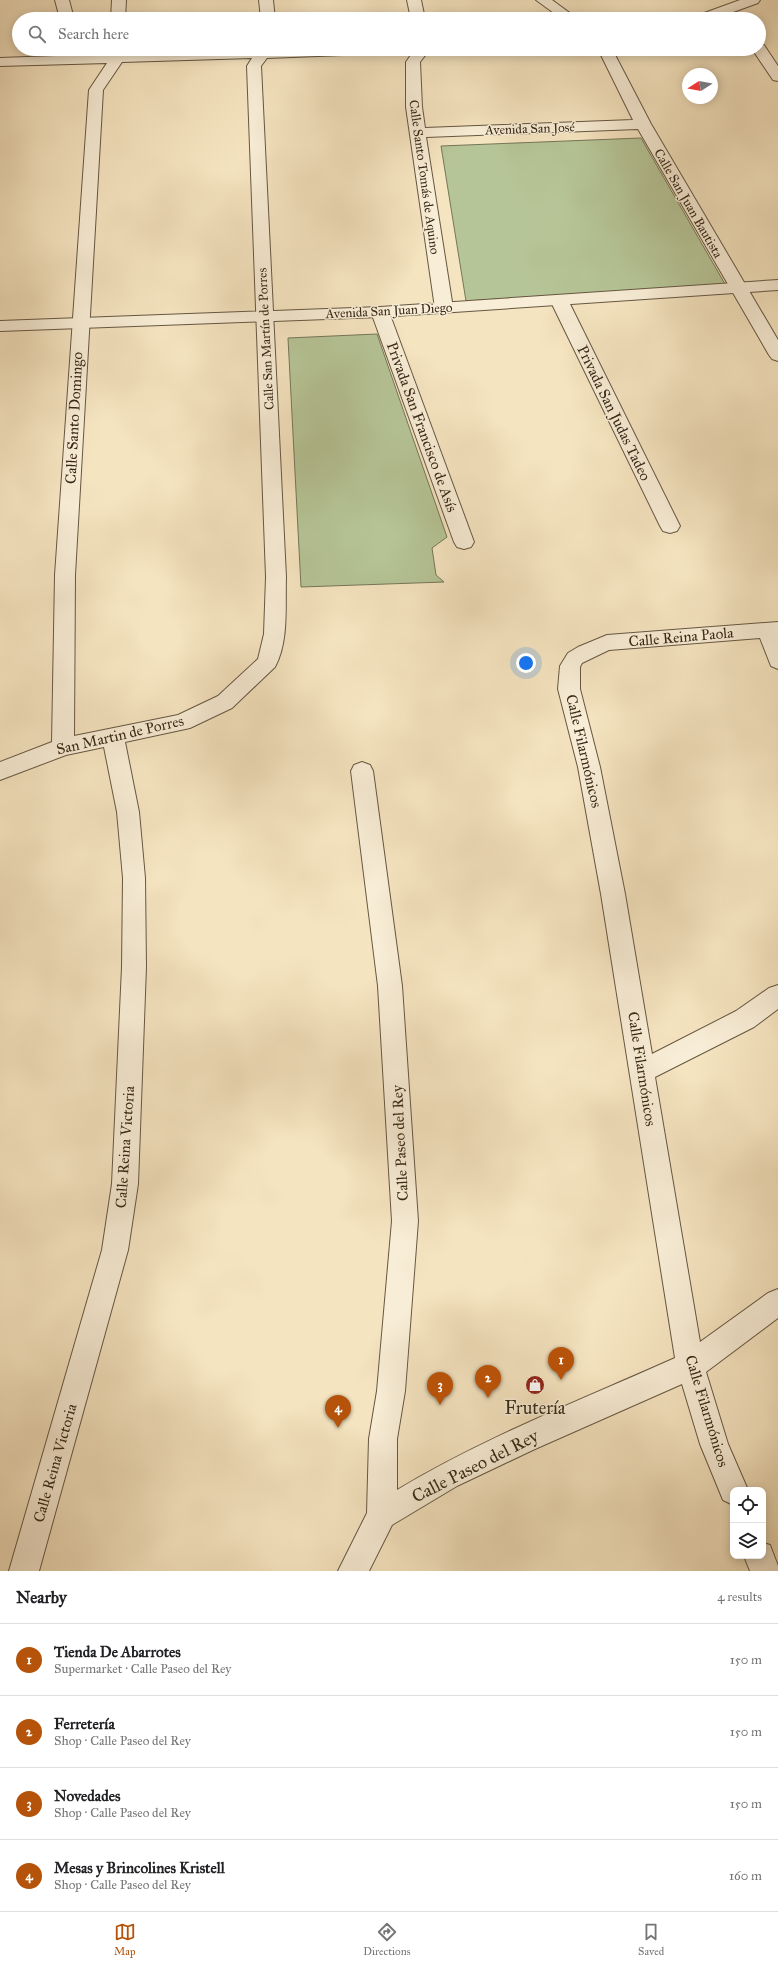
<!DOCTYPE html>
<html lang="en">
<head>
<meta charset="utf-8">
<style>
	:root { --surface:#fff; --page:#f6f6f6; --text:#202124; --muted:#757577; --line:#e0e0e0; --accent:#b45309 }
	body { margin:0; font-family:"IM FELL Great Primer",serif; background:var(--page); color:var(--text) }
	.controls { position:absolute; right:12px; bottom:12px; display:grid; overflow:hidden; border-radius:8px; box-shadow:0 2px 10px #0003 }
	.controls button { width:36px; height:36px; display:grid; place-items:center; padding:0; border:0; border-bottom:1px solid var(--line); background:var(--surface); color:var(--text); font:20px sans-serif }
	.compass { position:absolute; left:682px; top:68px; width:36px; height:36px; border-radius:50%; background:var(--surface); box-shadow:0 2px 10px #0003; rotate:259deg }
	.you { position:absolute; left:526px; top:663px; width:14px; height:14px; margin:-10px; border:3px solid #fff; border-radius:50%; background:#1a73e8; box-shadow:0 0 0 6px #1a73e833 }
	.badge { display:grid; place-items:center; width:26px; height:26px; border-radius:50%; background:var(--accent); color:#fff; font-size:13px; font-weight:700 }
	.pin { position:absolute; translate:-50% -33px; filter:drop-shadow(0 1px 2px #0008) }
	.pin::after { content:''; position:absolute; top:21px; width:14px; height:12px; background:inherit; clip-path:polygon(0 0,100% 0,50% 100%) }
	.list { margin:0; padding:0; list-style:none }
	h2 { display:flex; justify-content:space-between; align-items:center; height:52px; margin:0; padding:0 16px; font-size:17px }
	h2 small { font-size:13px; font-weight:400; color:var(--muted) }
	.list li { display:grid; grid-template-columns:26px 1fr auto; gap:12px; align-items:center; box-sizing:border-box; height:72px; padding:0 16px; border-top:1px solid var(--line) }
	.list b { display:block; font-size:15px; white-space:nowrap }
	.list p { margin:0; font-size:13px; white-space:nowrap; color:var(--muted) }
	.list em { font-size:13px; font-style:normal; color:var(--muted) }
	.icon { flex:none; width:22px; height:22px; fill:none; stroke:currentColor; stroke-width:2; stroke-linecap:round; stroke-linejoin:round }
	.map { position:relative; flex:none; width:778px; height:1571px; overflow:hidden }
	.search { position:absolute; background:var(--surface); box-shadow:0 2px 10px #0003; left:12px; right:12px; top:12px; height:44px; display:flex; align-items:center; gap:10px; box-sizing:border-box; padding:0 14px; border-radius:22px; color:var(--muted); font-size:15px }
	.sheet { height:340px; background:var(--surface) }
	nav { display:flex; justify-content:space-around; align-items:center; box-sizing:border-box; height:56px; border-top:1px solid var(--line); background:var(--surface); font-size:11px; color:var(--muted) }
	nav a { display:grid; justify-items:center; gap:2px }
	nav .on { color:var(--accent) }
	.map>svg:first-child { display:block }
	.green { fill:#b6c597; stroke:#767658 }
	.lines { fill:none; stroke-linecap:round; stroke-linejoin:round }
	.minor-casing { stroke:#665742; stroke-width:2 }
	.tertiary-casing { stroke:#665742; stroke-width:2 }
	.minor { fill:#f8edd6; fill-rule:evenodd }
	.tertiary { fill:#f8edd6; fill-rule:evenodd }
	.labels { text-anchor:middle; stroke-width:3; stroke-linejoin:round; paint-order:stroke }
	.far-street-label { font-size:13px; fill:#372818; stroke:#f8edd6 }
	.street-label { font-size:15px; fill:#372818; stroke:#f8edd6 }
	.near-poi-label { font-size:18px; fill:#372818; stroke:#f8edd6 }
	.near-street-label { font-size:18px; fill:#372818; stroke:#f8edd6 }
</style>
</head>
<body>
<div class="map">
<svg width="778" height="1571" viewBox="0 0 778 1571">
	<rect width="100%" height="100%" fill="#f5e4c0"/>
	<filter id="stains"><feTurbulence type="fractalNoise" baseFrequency=".005" numOctaves="4"/><feColorMatrix values="0 0 0 0 .2 0 0 0 0 .09 0 0 0 0 .02 0 0 0 .5 -.17"/></filter>
	<radialGradient id="worn" r=".72"><stop offset=".6" stop-color="#630" stop-opacity="0"/><stop offset="1" stop-color="#630" stop-opacity=".3"/></radialGradient>
	<g class="green">
		<path d="M641 138 725 284 466 301 441 146Z"/>
		<path d="M377 334 447 537 432 548 436 575 444 582 301 587 288 338Z"/>
	</g>
	<g class="lines">
		<defs>
			<g id="minor">
				<path d="M55 0H69L74 19H60Z"/>
				<path d="M112 0H126L125 19H111Z"/>
				<path d="M259 0H273L275 19H261Z"/>
				<path d="M407 0H421L425 19H411Z"/>
				<path d="M536 0H552L578 19H562Z"/>
				<path d="M740 0H760L758 3 714 19H694L696 16Z"/>
				<path d="M759 44 764 45 778 66V81L773 80 752 49H759Z"/>
				<path d="M111 49H125V53L259 49H401L399 52 394 53 267 58 261 66 286 577C285 605 289 642 275 667L232 708 190 728 125 742 139 812 145 878 146 967 138 1184 128 1250 39 1571H9L102 1250 112 1184 122 967 123 878 117 812 104 747 66 755 0 780V762L52 742 55 575 89 90 107 63 0 66V58L111 54ZM252 58 247 66 266 577 264 634 258 659 218 696 178 715 74 736 75 575 103 90 122 62Z"/>
				<path d="M415 49H430L420 62 422 107 425 128 633 120 598 49H612L651 124 778 340V361L772 359 769 355 638 129 426 137 453 308 450 312 444 313 438 312 435 308 406 107V62Z"/>
				<path d="M559 295 565 296 568 300 680 526 677 531 670 533 663 531 660 526 550 300 553 296Z"/>
				<path d="M380 307 386 308 389 312 474 542 471 547 464 549 457 547 454 542 371 312 374 308Z"/>
				<path d="M778 622V669L771 666 760 638 609 650 582 663 580 667V689L600 767 625 894 652 1054 736 1011 769 988 778 985V1009L754 1027 655 1077 700 1342 768 1293 778 1289V1318L706 1372 728 1444 748 1490H733V1505L723 1500 700 1444 682 1384 535 1449 457 1486 392 1525 369 1571H338L367 1513 369 1439 377 1391 392 1221 378 986 351 771 354 765 362 762 370 765 373 771 402 986 418 1221 405 1391 397 1439V1490C485 1437 581 1400 675 1358L601 894 578 767 558 689 560 666 568 653 578 647 607 635Z"/>
				<path d="M763 1543 770 1545 778 1566V1571H750L744 1556H763Z"/>
			</g>
			<path id="tertiary" d="M778 280V290L380 317 0 331V321L380 307Z"/>
		</defs>
		<use href="#minor" class="minor-casing"/>
		<use href="#tertiary" class="tertiary-casing"/>
		<use href="#minor" class="minor"/>
		<use href="#tertiary" class="tertiary"/>
	</g>
	<defs>
		<symbol id="shop-disc" viewBox="-11 -11 22 22"><circle r="9.5" fill="#8f2418" stroke="#f8edd6"/><path d="M-5-2.5h2.3a2.7 3.5 0 0 1 5.4 0H5L5.5 6h-11ZM-1.5-2.5h3a1.5 2.3 0 0 0-3 0Z" fill="#fff"/></symbol>
	</defs>
	<g fill-rule="evenodd">
		<use href="#shop-disc" x="524" y="1374" width="22" height="22"/>
	</g>
	<g class="labels">
		<g class="far-street-label">
			<text transform="translate(530 128) rotate(-2)" y="5">Avenida San José</text>
			<text transform="translate(425 177) rotate(82)" y="5">Calle Santo Tomás de Aquino</text>
			<text transform="translate(689 203) rotate(60)" y="5">Calle San Juan Bautista</text>
			<text transform="translate(389 310) rotate(-3)" y="5">Avenida San Juan Diego</text>
			<text transform="translate(265 339) rotate(-93)" y="5">Calle San Martín de Porres</text>
		</g>
		<g class="street-label">
			<text transform="translate(614 413) rotate(64)" y="5">Privada San Judas Tadeo</text>
			<text transform="translate(74 418) rotate(-87)" y="5">Calle Santo Domingo</text>
			<text transform="translate(422 427) rotate(70)" y="5">Privada San Francisco de Asís</text>
			<text transform="translate(681 637) rotate(-5)" y="5">Calle Reina Paola</text>
			<text transform="translate(120 735) rotate(-13)" y="5">San Martin de Porres</text>
			<text transform="translate(584 751) rotate(77)" y="5">Calle Filarmónicos</text>
			<text transform="translate(642 1069) rotate(81)" y="5">Calle Filarmónicos</text>
			<text transform="translate(400 1143) rotate(-93)" y="5">Calle Paseo del Rey</text>
			<text transform="translate(125 1147) rotate(-86)" y="5">Calle Reina Victoria</text>
			<text transform="translate(707 1411) rotate(73)" y="5">Calle Filarmónicos</text>
			<text transform="translate(55 1463) rotate(-74)" y="5">Calle Reina Victoria</text>
		</g>
		<g class="near-poi-label">
			<text x="535" y="1414">Frutería</text>
		</g>
		<g class="near-street-label">
			<text transform="translate(475 1466) rotate(-27)" y="6">Calle Paseo del Rey</text>
		</g>
	</g>
	<rect width="100%" height="100%" filter="url(#stains)"/>
	<rect width="100%" height="100%" fill="url(#worn)"/>
</svg>
<div class="controls">
<button><svg class="icon" aria-label="locate" viewBox="0 0 24 24"><circle cx="12" cy="12" r="6"/><path d="M12 2v4M12 18v4M2 12h4M18 12h4"/></svg></button>
<button><svg class="icon" aria-label="layers" viewBox="0 0 24 24"><path d="M12 4l9 5-9 5-9-5zM3 14l9 5 9-5"/></svg></button>
</div>
<svg class="compass" viewBox="-18 -18 36 36"><path d="M0-13l5 13h-10z" fill="#e53935"/><path d="M0 13l5-13h-10z" fill="#757577"/></svg>
<div class="you"></div>
<div class="pin badge" style="left:561px;top:1380px">1</div>
<div class="pin badge" style="left:488px;top:1398px">2</div>
<div class="pin badge" style="left:440px;top:1405px">3</div>
<div class="pin badge" style="left:338px;top:1428px">4</div>
<div class="search"><svg class="icon" aria-label="search" viewBox="0 0 24 24"><circle cx="10" cy="10" r="6"/><path d="M15 15l6 6"/></svg>Search here</div>
</div>
<section class="sheet">
<h2>Nearby<small>4 results</small></h2>
<ul class="list">
<li><span class="badge">1</span><div><b>Tienda De Abarrotes</b><p>Supermarket · Calle Paseo del Rey</p></div><em>150 m</em></li>
<li><span class="badge">2</span><div><b>Ferretería</b><p>Shop · Calle Paseo del Rey</p></div><em>150 m</em></li>
<li><span class="badge">3</span><div><b>Novedades</b><p>Shop · Calle Paseo del Rey</p></div><em>150 m</em></li>
<li><span class="badge">4</span><div><b>Mesas y Brincolines Kristell</b><p>Shop · Calle Paseo del Rey</p></div><em>160 m</em></li>
</ul>
</section>
<nav>
<a class="on"><svg class="icon" aria-label="map" viewBox="0 0 24 24"><path d="M3 6l6-2 6 2 6-2v14l-6 2-6-2-6 2zM9 4v14M15 6v14"/></svg>Map</a>
<a><svg class="icon" aria-label="directions" viewBox="0 0 24 24"><path d="M12 3l9 9-9 9-9-9zM9 14v-3h6M13 9l2 2-2 2"/></svg>Directions</a>
<a><svg class="icon" aria-label="saved" viewBox="0 0 24 24"><path d="M7 4h10v16l-5-4-5 4z"/></svg>Saved</a>
</nav>
</body>
</html>
